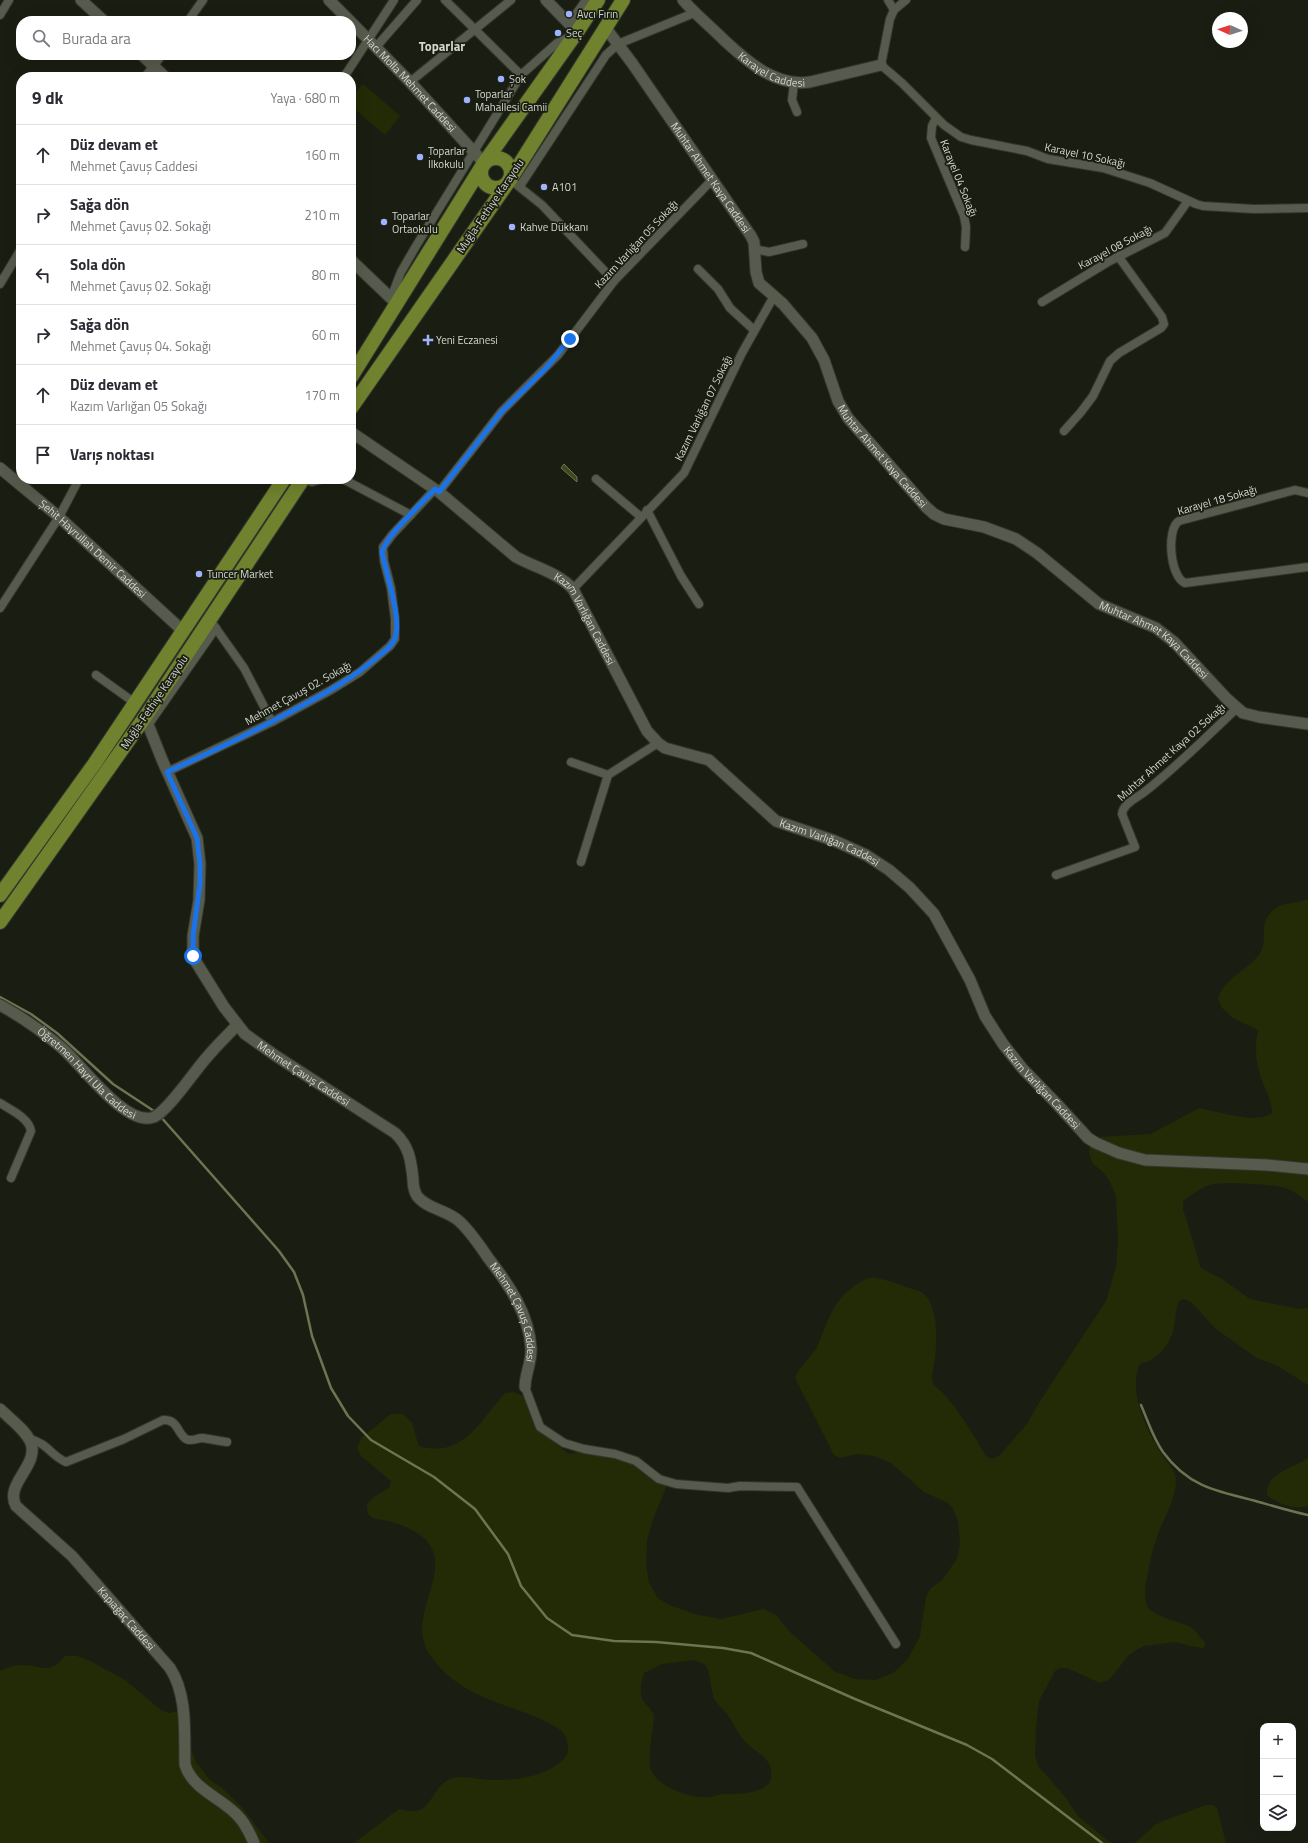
<!DOCTYPE html>
<html lang="tr">
<head>
<meta charset="utf-8">
<style>
	:root { --surface:#fff; --page:#f7f7f7; --text:#2b2b33; --muted:#7c7c81; --line:#e1e1e2 }
	body { margin:0; font-family:"Titillium Web",sans-serif; background:var(--page); color:var(--text) }
	.controls { position:absolute; right:12px; bottom:12px; display:grid; overflow:hidden; border-radius:8px; box-shadow:0 4px 16px #0002 }
	.controls button { width:36px; height:36px; display:grid; place-items:center; padding:0; border:0; border-bottom:1px solid var(--line); background:var(--surface); color:var(--text); font:20px sans-serif }
	.compass { position:absolute; left:1212px; top:12px; width:36px; height:36px; border-radius:50%; background:var(--surface); box-shadow:0 4px 16px #0002; rotate:273deg }
	.stop { position:absolute; width:12px; height:12px; margin:-9px; border:3px solid #1a73e8; border-radius:50%; background:#fff }
	.stop.end { background:#1a73e8; border-color:#fff; box-shadow:0 1px 4px #0008 }
	.list { margin:0; padding:0; list-style:none }
	h2 { display:flex; justify-content:space-between; align-items:center; height:52px; margin:0; padding:0 16px; font-size:17px }
	h2 small { font-size:13px; font-weight:400; color:var(--muted) }
	.list li { display:grid; grid-template-columns:26px 1fr auto; gap:12px; align-items:center; box-sizing:border-box; height:60px; padding:0 16px; border-top:1px solid var(--line) }
	.list b { display:block; font-size:15px; white-space:nowrap }
	.list p { margin:0; font-size:13px; white-space:nowrap; color:var(--muted) }
	.list em { font-size:13px; font-style:normal; color:var(--muted) }
	.icon { flex:none; width:22px; height:22px; fill:none; stroke:currentColor; stroke-width:2; stroke-linecap:round; stroke-linejoin:round }
	.map { position:relative; flex:none; width:1308px; height:1843px; overflow:hidden }
	.search { position:absolute; background:var(--surface); box-shadow:0 4px 16px #0002; left:16px; top:16px; width:340px; height:44px; display:flex; align-items:center; gap:10px; box-sizing:border-box; padding:0 14px; border-radius:16px; color:var(--muted); font-size:15px }
	.panel { position:absolute; background:var(--surface); box-shadow:0 4px 16px #0002; left:16px; top:72px; width:340px; height:412px; border-radius:16px }
	.map>svg:first-child { display:block }
	.green { fill:#222b05; fill-rule:evenodd }
	.water { fill:#3f4a1c; stroke:#6c7452 }
	.lines { fill:none; stroke-linecap:round; stroke-linejoin:round }
	.stream { stroke:#6c7452; stroke-width:2.5 }
	.minor-casing { stroke:#34362e; stroke-width:10 }
	.tertiary-casing { stroke:#34362e; stroke-width:13 }
	.trunk-casing { stroke:#34362e; stroke-width:16 }
	.minor { stroke:#575b4d; stroke-width:8 }
	.tertiary { stroke:#575b4d; stroke-width:11 }
	.trunk { stroke:#70822e; stroke-width:14 }
	.route { stroke:#1a73e8; stroke-width:5 }
	.poi-dot { fill:#9eb3fd; stroke:#1a1e12; stroke-width:1.5 }
	.labels { text-anchor:middle; stroke-width:3.5; stroke-linejoin:round; paint-order:stroke }
	.poi-label { font-size:11px; fill:#d5d7cf; stroke:#1a1e12; text-anchor:start }
	.street-label { font-size:11px; fill:#d5d7cf; stroke:#1a1e12 }
	.quarter-label { font-size:13px; font-weight:bold; fill:#d5d7cf; stroke:#1a1e12 }
</style>
</head>
<body>
<div class="map">
<svg width="1308" height="1843" viewBox="0 0 1308 1843">
	<rect width="100%" height="100%" fill="#1a1e12"/>
	<g class="green">
		<path d="M363 84 400 116 385 135 351 106V98Z"/>
		<path d="M1308 899V1202C1300 1196 1294 1191 1285 1188 1274 1184 1224 1182 1213 1184 1202 1187 1193 1194 1183 1201V1209L1201 1268 1222 1279 1250 1299 1299 1309 1308 1308V1385L1278 1366 1257 1358 1216 1329 1191 1302 1184 1299 1180 1300C1175 1310 1176 1317 1174 1327 1171 1345 1157 1360 1140 1364 1127 1390 1147 1432 1162 1454 1167 1463 1176 1470 1176 1480 1176 1500 1163 1519 1157 1537 1152 1550 1149 1565 1147 1578 1145 1587 1144 1597 1147 1605 1151 1616 1179 1622 1189 1626 1197 1630 1199 1638 1206 1643L1203 1648 1190 1646 1176 1642 1144 1646 1136 1650 1128 1656 1109 1680 1100 1683 1067 1668H1060L1055 1671 1039 1701 1036 1727 1035 1756 1039 1767 1066 1798 1078 1816 1111 1843H354L399 1809C404 1810 412 1812 417 1811 435 1807 434 1776 462 1777 472 1777 482 1780 492 1780 516 1780 538 1778 558 1764 562 1761 568 1756 568 1750 568 1742 566 1734 559 1729 515 1702 463 1703 430 1655 405 1619 450 1575 430 1545 422 1533 405 1526 392 1522 380 1518 366 1523 367 1504L374 1497 389 1488 391 1481 361 1456 357 1448 362 1437 391 1414H403L412 1423 419 1446C463 1459 480 1421 505 1393L514 1392 523 1396 545 1435 569 1454 592 1448 634 1456 667 1485 652 1522 647 1541 646 1563 649 1583 658 1598 669 1605 698 1615 721 1619 764 1609 776 1615 790 1632 834 1671 855 1679 875 1680 893 1673 908 1659 920 1636 926 1597 930 1589 942 1580 957 1559 960 1543 958 1521 953 1509 948 1503 924 1492 891 1463 874 1456 857 1454 840 1458 834 1455 795 1378C800 1365 812 1357 818 1345 828 1320 833 1300 857 1284 862 1281 869 1277 874 1278 888 1279 905 1287 919 1291 939 1300 937 1339 935 1358 934 1365 932 1372 932 1379 933 1387 938 1388 943 1393 960 1412 973 1434 986 1456L992 1459 1000 1455 1026 1425 1040 1401 1106 1301 1116 1267 1118 1242 1116 1196 1109 1180 1103 1172 1092 1163 1089 1152 1090 1145 1101 1137 1151 1134 1199 1108C1217 1111 1257 1125 1272 1113 1272 1102 1267 1093 1263 1083 1256 1066 1254 1048 1258 1030L1233 1018 1222 1008 1218 999C1224 977 1248 971 1260 953 1269 939 1257 926 1273 910 1282 902 1298 904 1308 899ZM694 1660C697 1661 703 1663 705 1665 711 1670 710 1691 715 1700 718 1705 723 1709 727 1714 733 1723 739 1735 747 1744 756 1752 769 1757 771 1770 776 1795 739 1794 724 1794 719 1794 714 1797 709 1797 692 1799 655 1787 650 1767 648 1755 653 1729 654 1716 652 1710 649 1708 645 1703 638 1695 641 1682 644 1673L662 1664Z"/>
		<path d="M1308 1458V1506C1294 1510 1278 1504 1267 1495 1266 1472 1292 1469 1308 1458Z"/>
		<path d="M65 1656H77L88 1660 125 1680 161 1710 169 1713 178 1711 188 1714 190 1722 191 1749 196 1762 210 1780 222 1788 241 1806 269 1843H0V1671C7 1668 13 1665 22 1665 42 1665 49 1676 65 1656Z"/>
		<path d="M1206 1805H1213L1217 1808 1226 1843H1135L1155 1825 1163 1821Z"/>
	</g>
	<path class="water" d="M564 464 577 477V482L561 468Z"/>
	<g class="lines">
		<g class="stream">
			<path d="M0 997 31 1014 57 1033 113 1084 157 1113"/>
			<path d="M160 1116 279 1251 294 1272 303 1295 312 1336 331 1388 348 1416 371 1440 434 1477 475 1509 508 1554 521 1586 547 1618 572 1635 614 1641 656 1642 723 1648 751 1653 855 1699 967 1745 992 1759 1102 1843"/>
			<path d="M1141 1405C1148 1421 1153 1438 1163 1452 1187 1485 1214 1491 1252 1500 1270 1505 1289 1511 1308 1515"/>
		</g>
		<defs>
			<g id="minor">
				<path d="M445 0 521 75"/>
				<path d="M888 0 894 10"/>
				<path d="M906 0 894 10 890 19 881 65 902 83 944 125 961 137 971 140 1027 151 1048 159 1103 168 1150 183 1196 204 1203 206 1254 209 1308 208"/>
				<path d="M0 15 9 0"/>
				<path d="M188 21 203 0"/>
				<path d="M569 24 586 0"/>
				<path d="M376 47 417 0"/>
				<path d="M145 77 162 55"/>
				<path d="M344 77 394 0"/>
				<path d="M410 82 511 0"/>
				<path d="M794 83 792 100 797 112"/>
				<path d="M936 118 932 126 931 138 964 216 966 227 965 247"/>
				<path d="M517 185 542 205 614 281"/>
				<path d="M520 186 606 55 618 44 694 13"/>
				<path d="M754 249 769 252 803 244"/>
				<path d="M698 269 718 289 730 308 754 330"/>
				<path d="M0 284 21 249"/>
				<path d="M391 298 401 272 416 246 521 75 557 43 573 35"/>
				<path d="M1042 302 1108 262 1165 233 1188 201"/>
				<path d="M1064 431 1081 412 1093 396 1110 361 1119 353 1161 328 1164 324 1162 317 1118 256"/>
				<path d="M303 479 312 482 323 479"/>
				<path d="M343 479 411 515"/>
				<path d="M596 479 641 517"/>
				<path d="M439 492 502 411 558 355 614 281 713 179"/>
				<path d="M1308 493 1295 490 1179 521C1166 529 1170 577 1185 583L1308 567"/>
				<path d="M647 510 681 576 699 604"/>
				<path d="M573 589 684 473 742 353 774 296"/>
				<path d="M0 608 59 517 79 479"/>
				<path d="M210 620 244 668 272 722"/>
				<path d="M96 675 135 703"/>
				<path d="M151 721 216 628"/>
				<path d="M571 762 608 775"/>
				<path d="M167 772 272 722 331 690 360 672 390 646 395 639V619L391 588 384 561 383 547 392 535 435 489"/>
				<path d="M581 862 608 775 658 743"/>
				<path d="M1056 875 1135 847 1122 814C1123 804 1136 798 1143 793 1176 768 1206 737 1237 708"/>
				<path d="M0 1103C11 1110 29 1118 31 1131L11 1178"/>
				<path d="M525 1387 540 1427 564 1443 584 1449 615 1454 636 1461 659 1479 676 1484 728 1488 740 1486 797 1487 896 1644"/>
				<path d="M29 1439C48 1443 51 1456 66 1462L124 1439 163 1420C178 1419 177 1433 186 1439 191 1442 197 1438 202 1438 210 1439 219 1441 227 1442"/>
			</g>
			<g id="tertiary">
				<path d="M81 0 104 21"/>
				<path d="M329 0 350 21"/>
				<path d="M546 0 577 32"/>
				<path id="s1" d="M683 0C696 15 711 27 725 41 749 63 776 87 810 82L881 65"/>
				<path id="s2" d="M351 22 410 82 484 163"/>
				<path id="s3" d="M605 27 632 63 751 236 754 242 756 272 759 283 783 304 812 338 824 360 838 401 848 418 926 507 934 514 944 519 984 527 1016 539 1037 553 1099 604 1156 628 1174 642 1227 699 1243 713 1259 717 1308 724"/>
				<path d="M142 55 165 77"/>
				<path d="M351 260 397 304"/>
				<path id="s4" d="M351 432 439 492 516 557C536 568 557 572 573 589L647 731 658 743 665 748 709 760 776 821 835 841 866 855 889 870 910 888 934 914 970 980 985 1016 1003 1044 1022 1068 1056 1103 1088 1138 1096 1143 1119 1153 1145 1160 1267 1165 1308 1169"/>
				<path id="s5" d="M0 468 59 517 183 631"/>
				<path id="s6" d="M145 717 163 762 197 838 200 864 199 900 193 936V956L196 962 224 1007 245 1034 276 1056 395 1133C409 1146 411 1160 413 1179 413 1185 414 1191 417 1196 427 1209 447 1210 459 1221 471 1232 480 1246 489 1259 509 1285 529 1314 531 1348 532 1362 525 1374 525 1387"/>
				<path id="s7" d="M0 1005C22 1017 43 1032 62 1048 81 1064 126 1128 154 1117 169 1110 195 1070 208 1056 217 1045 228 1035 237 1025"/>
				<path id="s8" d="M0 1409C10 1419 26 1430 31 1443 39 1466 4 1484 16 1506L72 1556 170 1668C188 1696 184 1733 185 1765 193 1790 222 1798 238 1816 246 1824 250 1834 254 1843"/>
			</g>
			<g id="trunk">
				<circle cx="496" cy="173" r="15"/>
				<path d="M351 377 484 163 577 32 598 0"/>
				<path d="M351 408 509 181 623 0"/>
				<path d="M0 895 95 763 284 479"/>
				<path d="M0 922 145 717 303 479"/>
			</g>
		</defs>
		<use href="#minor" class="minor-casing"/>
		<use href="#tertiary" class="tertiary-casing"/>
		<use href="#trunk" class="trunk-casing"/>
		<use href="#minor" class="minor"/>
		<use href="#tertiary" class="tertiary"/>
		<use href="#trunk" class="trunk"/>
	</g>
	<g class="lines">
		<path class="route" d="M193 956V936L200 884V864L197 838 167 772C209 753 251 733 292 711 324 694 354 678 381 654 386 650 393 645 395 638 402 620 386 573 382 552 386 536 422 503 435 489L439 492 502 411 546 368 570 339"/>
	</g>
	<g class="poi-dot">
		<circle cx="569" cy="14" r="4"/>
		<circle cx="558" cy="33" r="4"/>
		<circle cx="501" cy="79" r="4"/>
		<circle cx="467" cy="100" r="4"/>
		<circle cx="420" cy="157" r="4"/>
		<circle cx="544" cy="187" r="4"/>
		<circle cx="384" cy="222" r="4"/>
		<circle cx="512" cy="227" r="4"/>
		<path d="M426 334h4v4h4v4h-4v4h-4v-4h-4v-4h4z"/>
		<circle cx="199" cy="574" r="4"/>
	</g>
	<g class="labels">
		<g class="poi-label">
			<text x="577" y="18">Avcı Fırın</text>
			<text x="566" y="37">Seç</text>
			<text x="509" y="83">Şok</text>
			<text x="475" y="98">Toparlar<tspan x="475" dy="13">Mahallesi Camii</tspan></text>
			<text x="428" y="155">Toparlar<tspan x="428" dy="13">İlkokulu</tspan></text>
			<text x="552" y="191">A101</text>
			<text x="392" y="220">Toparlar<tspan x="392" dy="13">Ortaokulu</tspan></text>
			<text x="520" y="231">Kahve Dükkanı</text>
			<text x="436" y="344">Yeni Eczanesi</text>
			<text x="207" y="578">Tuncer Market</text>
		</g>
		<g class="street-label">
			<text dy="4" stroke="none"><textPath href="#s1" startOffset="115">Karayel Caddesi</textPath></text>
			<text dy="4" stroke="none"><textPath href="#s2" startOffset="85">Hacı Molla Mehmet Caddesi</textPath></text>
			<text transform="translate(1085 155) rotate(12)" y="4">Karayel 10 Sokağı</text>
			<text dy="4" stroke="none"><textPath href="#s3" startOffset="184">Muhtar Ahmet Kaya Caddesi</textPath></text>
			<text transform="translate(959 178) rotate(68)" y="4">Karayel 04 Sokağı</text>
			<text transform="translate(490 206) rotate(-56)" y="4">Muğla-Fethiye Karayolu</text>
			<text transform="translate(636 244) rotate(-47)" y="4">Kazım Varlığan 05 Sokağı</text>
			<text transform="translate(1115 247) rotate(-28)" y="4">Karayel 08 Sokağı</text>
			<text transform="translate(703 408) rotate(-64)" y="4">Kazım Varlığan 07 Sokağı</text>
			<text dy="4" stroke="none"><textPath href="#s3" startOffset="519">Muhtar Ahmet Kaya Caddesi</textPath></text>
			<text transform="translate(1217 500) rotate(-16)" y="4">Karayel 18 Sokağı</text>
			<text dy="4" stroke="none"><textPath href="#s5" startOffset="123">Şehit Hayrullah Demir Caddesi</textPath></text>
			<text dy="4" stroke="none"><textPath href="#s4" startOffset="304">Kazım Varlığan Caddesi</textPath></text>
			<text dy="4" stroke="none"><textPath href="#s3" startOffset="855">Muhtar Ahmet Kaya Caddesi</textPath></text>
			<text transform="translate(298 693) rotate(-29)" y="4">Mehmet Çavuş 02. Sokağı</text>
			<text transform="translate(154 702) rotate(-56)" y="4">Muğla-Fethiye Karayolu</text>
			<text transform="translate(1171 752) rotate(-42)" y="4">Muhtar Ahmet Kaya 02 Sokağı</text>
			<text dy="4" stroke="none"><textPath href="#s4" startOffset="652">Kazım Varlığan Caddesi</textPath></text>
			<text dy="4" stroke="none"><textPath href="#s7" startOffset="111">Öğretmen Hayri Ula Caddesi</textPath></text>
			<text dy="4" stroke="none"><textPath href="#s6" startOffset="415">Mehmet Çavuş Caddesi</textPath></text>
			<text dy="4" stroke="none"><textPath href="#s4" startOffset="987">Kazım Varlığan Caddesi</textPath></text>
			<text dy="4" stroke="none"><textPath href="#s6" startOffset="750">Mehmet Çavuş Caddesi</textPath></text>
			<text dy="4" stroke="none"><textPath href="#s8" startOffset="272">Kapıağaç Caddesi</textPath></text>
		</g>
		<g class="quarter-label">
			<text x="442" y="51">Toparlar</text>
		</g>
	</g>
</svg>
<div class="controls">
<button>+</button>
<button>−</button>
<button><svg class="icon" aria-label="layers" viewBox="0 0 24 24"><path d="M12 4l9 5-9 5-9-5zM3 14l9 5 9-5"/></svg></button>
</div>
<svg class="compass" viewBox="-18 -18 36 36"><path d="M0-13l5 13h-10z" fill="#e53935"/><path d="M0 13l5-13h-10z" fill="#7c7c81"/></svg>
<div class="stop" style="left:193px;top:956px"></div>
<div class="stop end" style="left:570px;top:339px"></div>
<div class="search"><svg class="icon" aria-label="search" viewBox="0 0 24 24"><circle cx="10" cy="10" r="6"/><path d="M15 15l6 6"/></svg>Burada ara</div>
<section class="panel">
<h2>9 dk<small>Yaya · 680 m</small></h2>
<ul class="list">
<li><svg class="icon" aria-label="ahead" viewBox="0 0 24 24"><path d="M12 20V5M6 11l6-6 6 6"/></svg><div><b>Düz devam et</b><p>Mehmet Çavuş Caddesi</p></div><em>160 m</em></li>
<li><svg class="icon" aria-label="right" viewBox="0 0 24 24"><path d="M7 20v-9h11M14 6l5 5-5 5"/></svg><div><b>Sağa dön</b><p>Mehmet Çavuş 02. Sokağı</p></div><em>210 m</em></li>
<li><svg class="icon" aria-label="left" viewBox="0 0 24 24"><path d="M17 20v-9H6M10 6l-5 5 5 5"/></svg><div><b>Sola dön</b><p>Mehmet Çavuş 02. Sokağı</p></div><em>80 m</em></li>
<li><svg class="icon" aria-label="right" viewBox="0 0 24 24"><path d="M7 20v-9h11M14 6l5 5-5 5"/></svg><div><b>Sağa dön</b><p>Mehmet Çavuş 04. Sokağı</p></div><em>60 m</em></li>
<li><svg class="icon" aria-label="ahead" viewBox="0 0 24 24"><path d="M12 20V5M6 11l6-6 6 6"/></svg><div><b>Düz devam et</b><p>Kazım Varlığan 05 Sokağı</p></div><em>170 m</em></li>
<li><svg class="icon" aria-label="arrive" viewBox="0 0 24 24"><path d="M6 21V4h12l-3 4 3 4H6"/></svg><div><b>Varış noktası</b></div></li>
</ul>
</section>
</div>
</body>
</html>
